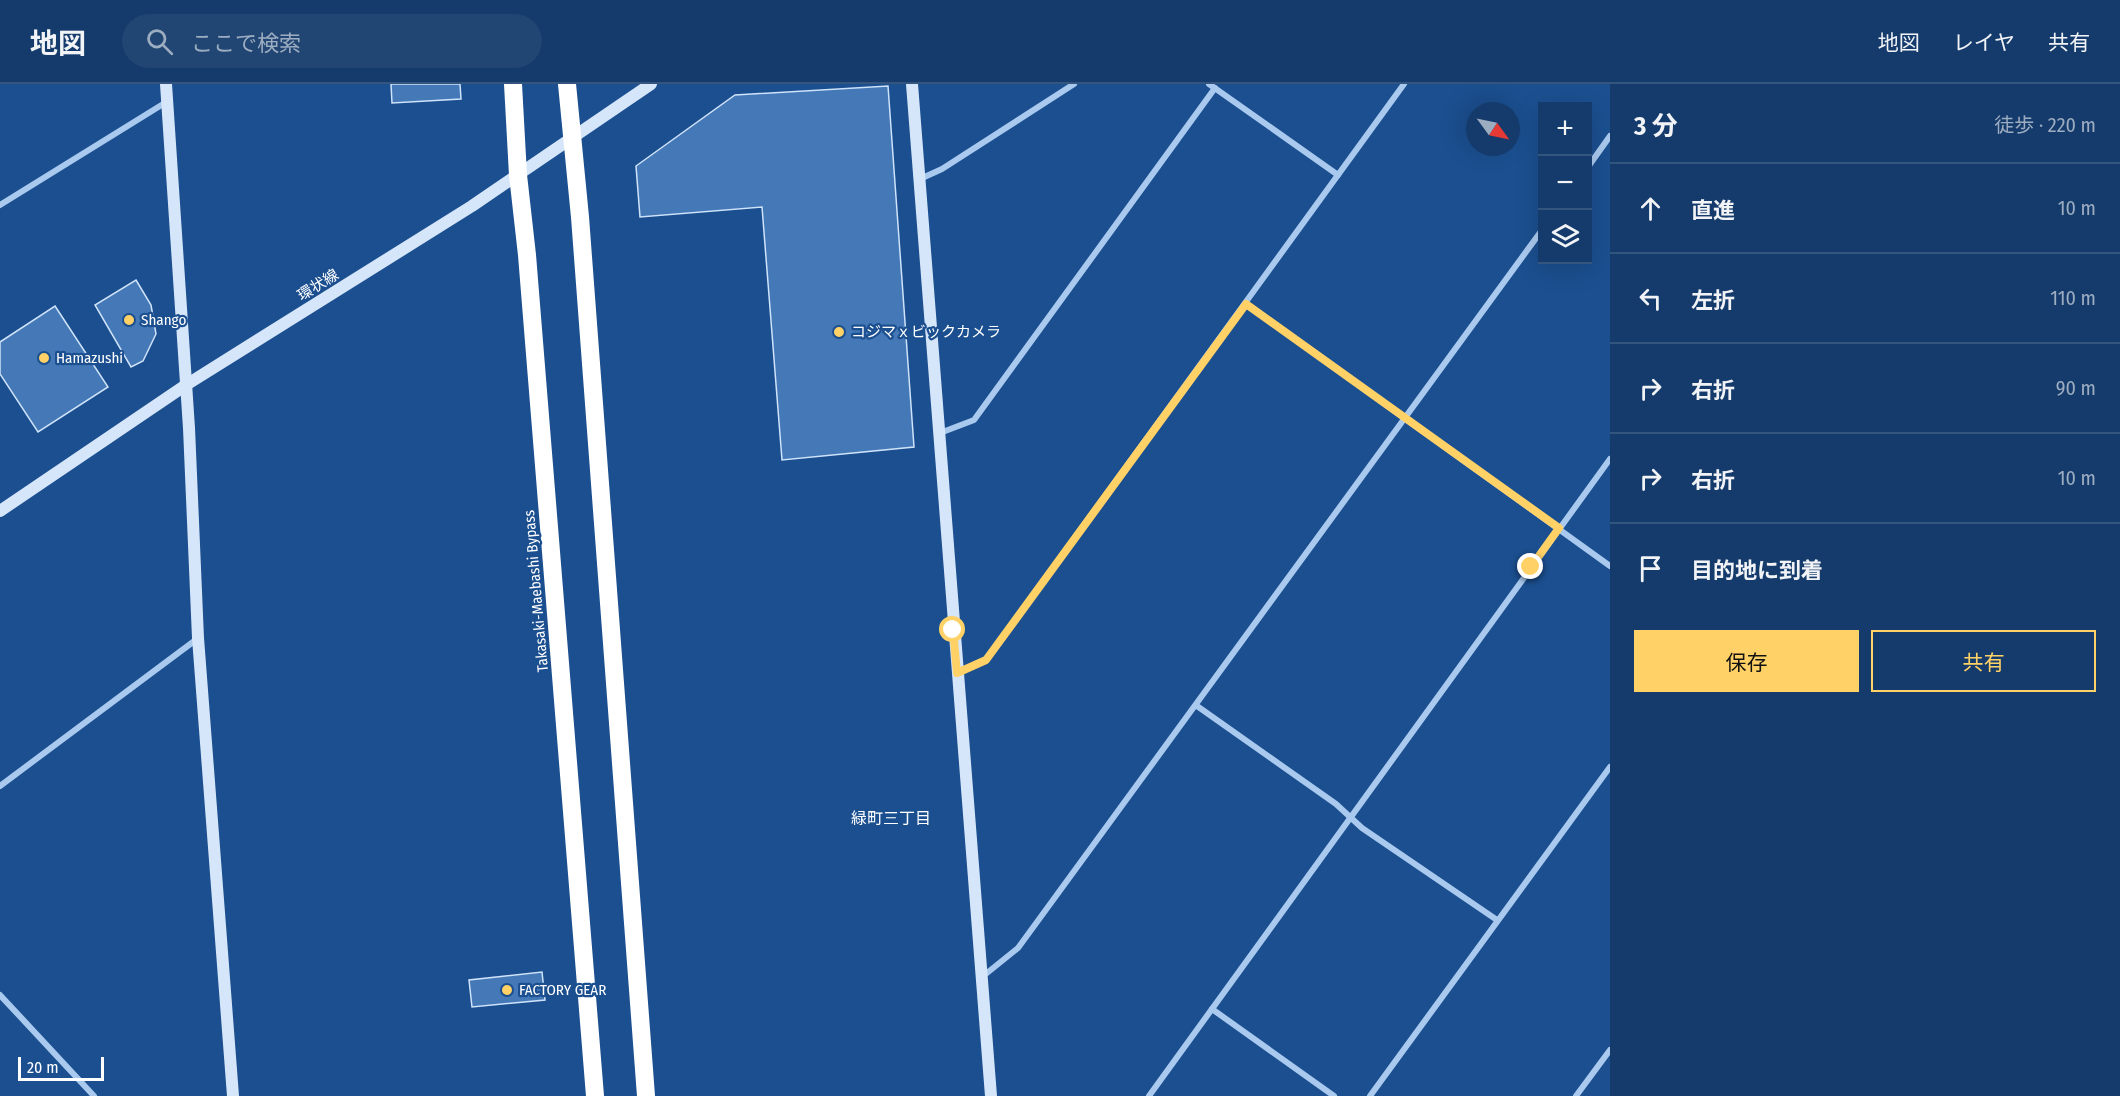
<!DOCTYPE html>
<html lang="ja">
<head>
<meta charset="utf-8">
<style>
	:root { --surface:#143b6b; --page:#214673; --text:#f1f3f6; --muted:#9dadc1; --line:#33557e; --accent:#ffd166 }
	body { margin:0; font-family:"Fira Sans Condensed","Noto Sans JP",sans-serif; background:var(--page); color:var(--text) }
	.controls { position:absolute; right:18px; top:18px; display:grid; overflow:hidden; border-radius:0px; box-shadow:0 6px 24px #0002 }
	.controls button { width:54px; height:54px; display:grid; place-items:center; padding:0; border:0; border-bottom:2px solid var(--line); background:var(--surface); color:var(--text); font:30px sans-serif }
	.compass { position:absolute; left:1466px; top:18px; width:54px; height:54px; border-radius:50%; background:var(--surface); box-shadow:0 6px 24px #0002; rotate:123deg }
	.scale { position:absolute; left:18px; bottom:15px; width:86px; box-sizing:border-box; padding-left:6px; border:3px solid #fff; border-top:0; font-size:16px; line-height:21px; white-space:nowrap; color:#fff; -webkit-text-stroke:4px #1b4f8f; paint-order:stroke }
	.stop { position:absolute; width:18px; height:18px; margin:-14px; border:4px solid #ffd166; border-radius:50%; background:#fff }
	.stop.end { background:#ffd166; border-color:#fff; box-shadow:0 2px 6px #0008 }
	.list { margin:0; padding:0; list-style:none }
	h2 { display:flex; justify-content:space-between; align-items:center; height:78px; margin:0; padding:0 24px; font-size:26px }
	h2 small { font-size:20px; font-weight:400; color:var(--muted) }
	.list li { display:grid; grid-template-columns:39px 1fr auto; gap:18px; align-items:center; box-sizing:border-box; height:90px; padding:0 24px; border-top:2px solid var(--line) }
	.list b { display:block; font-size:22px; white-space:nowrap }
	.list em { font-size:20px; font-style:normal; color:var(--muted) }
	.actions { display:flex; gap:12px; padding:18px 24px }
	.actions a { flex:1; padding:14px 0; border:2px solid var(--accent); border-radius:0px; text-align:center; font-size:21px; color:var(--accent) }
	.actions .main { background:var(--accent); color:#111 }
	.icon { flex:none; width:33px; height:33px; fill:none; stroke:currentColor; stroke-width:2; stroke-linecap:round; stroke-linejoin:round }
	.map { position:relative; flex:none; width:1610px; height:1012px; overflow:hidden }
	header { display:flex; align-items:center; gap:36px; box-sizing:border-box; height:84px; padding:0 30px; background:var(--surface); border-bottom:2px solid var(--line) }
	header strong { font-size:28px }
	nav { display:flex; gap:33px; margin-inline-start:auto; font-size:21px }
	.search { width:420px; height:54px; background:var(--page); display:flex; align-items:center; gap:15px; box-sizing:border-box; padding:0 21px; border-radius:33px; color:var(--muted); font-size:22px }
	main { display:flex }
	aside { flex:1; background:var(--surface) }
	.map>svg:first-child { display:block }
	.building { fill:#4478b7; stroke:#cfe3fa; stroke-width:1.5 }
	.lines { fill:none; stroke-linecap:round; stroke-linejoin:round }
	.street { stroke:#a9c9ee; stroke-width:6 }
	.secondary { stroke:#d6e6fa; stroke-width:12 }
	.highway { stroke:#fff; stroke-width:18 }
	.route { stroke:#ffd166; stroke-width:8 }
	.poi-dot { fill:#ffd166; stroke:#1b4f8f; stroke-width:2 }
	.labels { text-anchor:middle; stroke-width:4.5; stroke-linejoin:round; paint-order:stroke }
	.street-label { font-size:15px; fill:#fff; stroke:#1b4f8f }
	.poi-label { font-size:15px; fill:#fff; stroke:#1b4f8f; text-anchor:start }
	.neighbourhood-label { font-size:16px; fill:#fff; stroke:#1b4f8f }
</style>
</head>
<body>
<header>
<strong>地図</strong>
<div class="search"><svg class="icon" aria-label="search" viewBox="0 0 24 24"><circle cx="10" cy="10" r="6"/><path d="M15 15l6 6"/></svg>ここで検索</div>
<nav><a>地図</a><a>レイヤ</a><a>共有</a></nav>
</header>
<main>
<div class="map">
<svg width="1610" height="1012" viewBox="0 0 1610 1012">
	<rect width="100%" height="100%" fill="#1b4f8f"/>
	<g class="building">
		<path d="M391 0H460L461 15 392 19Z"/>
		<path d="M888 2 914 363 782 376 762 123 640 133 636 82 735 11Z"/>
		<path d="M136 196 151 221 156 250 143 277 131 283 95 221Z"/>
		<path d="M55 222 108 303 38 348 0 290V258Z"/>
		<path d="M542 888 545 916 472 923 469 896Z"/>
	</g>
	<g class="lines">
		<g class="street">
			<path d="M1209 0 1338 91"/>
			<path d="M1588 83 1610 52"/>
			<path d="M920 95 942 85 1074 0"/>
			<path d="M0 121 168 17"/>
			<path d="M1246 220 1610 482"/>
			<path d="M940 349 974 336 1215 4"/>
			<path d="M957 589 986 576 1404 0"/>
			<path d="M1197 622 1336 720 1362 744 1497 836"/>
			<path d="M0 702 197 555"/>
			<path d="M982 893 1018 864 1542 146"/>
			<path d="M0 911 94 1012"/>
			<path d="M1212 925 1334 1012"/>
			<path d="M1149 1012 1610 375"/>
			<path d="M1370 1012 1610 683"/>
			<path d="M1576 1012 1610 966"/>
		</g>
		<g class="secondary">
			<path d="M166 0 189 344 198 554 233 1012"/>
			<path d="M912 0 991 1012"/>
			<path d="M0 427 186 301 472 122 651 0"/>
		</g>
		<g class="highway">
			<path d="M513 0 518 91 527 171 595 1012"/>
			<path d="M567 0 580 133 646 1012"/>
		</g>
	</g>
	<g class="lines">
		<path class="route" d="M953 546 957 589 986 576 1246 220 1559 444 1531 483"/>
	</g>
	<g class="poi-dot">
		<circle cx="129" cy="236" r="6"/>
		<circle cx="839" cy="248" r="6"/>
		<circle cx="44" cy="274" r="6"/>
		<circle cx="507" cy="906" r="6"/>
	</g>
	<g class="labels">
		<g class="street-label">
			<text transform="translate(318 201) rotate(-32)" y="5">環状線</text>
			<text transform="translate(536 507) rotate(-95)" y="5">Takasaki-Maebashi Bypass</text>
		</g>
		<g class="poi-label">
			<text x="141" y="241">Shango</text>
			<text x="851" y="253">コジマｘビックカメラ</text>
			<text x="56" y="279">Hamazushi</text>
			<text x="519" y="911">FACTORY GEAR</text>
		</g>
		<g class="neighbourhood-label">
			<text x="891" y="740">緑町三丁目</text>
		</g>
	</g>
</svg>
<div class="controls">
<button>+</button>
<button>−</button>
<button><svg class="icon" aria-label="layers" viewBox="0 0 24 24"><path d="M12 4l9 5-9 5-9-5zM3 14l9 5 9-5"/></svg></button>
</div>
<svg class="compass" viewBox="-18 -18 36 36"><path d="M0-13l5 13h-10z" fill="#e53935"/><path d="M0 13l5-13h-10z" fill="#9dadc1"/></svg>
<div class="scale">20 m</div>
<div class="stop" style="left:953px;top:546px"></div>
<div class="stop end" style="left:1531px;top:483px"></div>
</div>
<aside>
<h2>3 分<small>徒歩 · 220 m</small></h2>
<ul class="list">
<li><svg class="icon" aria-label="ahead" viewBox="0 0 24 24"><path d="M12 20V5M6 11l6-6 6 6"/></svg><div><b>直進</b></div><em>10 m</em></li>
<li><svg class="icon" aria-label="left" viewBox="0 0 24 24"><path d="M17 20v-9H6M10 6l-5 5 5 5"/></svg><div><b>左折</b></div><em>110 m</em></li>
<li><svg class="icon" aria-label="right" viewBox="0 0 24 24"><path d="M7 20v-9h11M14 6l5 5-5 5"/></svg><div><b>右折</b></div><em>90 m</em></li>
<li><svg class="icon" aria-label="right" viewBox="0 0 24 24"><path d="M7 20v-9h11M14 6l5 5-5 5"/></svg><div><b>右折</b></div><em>10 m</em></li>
<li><svg class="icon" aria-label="arrive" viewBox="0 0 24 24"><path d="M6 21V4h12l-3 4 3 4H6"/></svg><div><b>目的地に到着</b></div></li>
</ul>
<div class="actions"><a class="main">保存</a><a>共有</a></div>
</aside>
</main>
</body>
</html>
